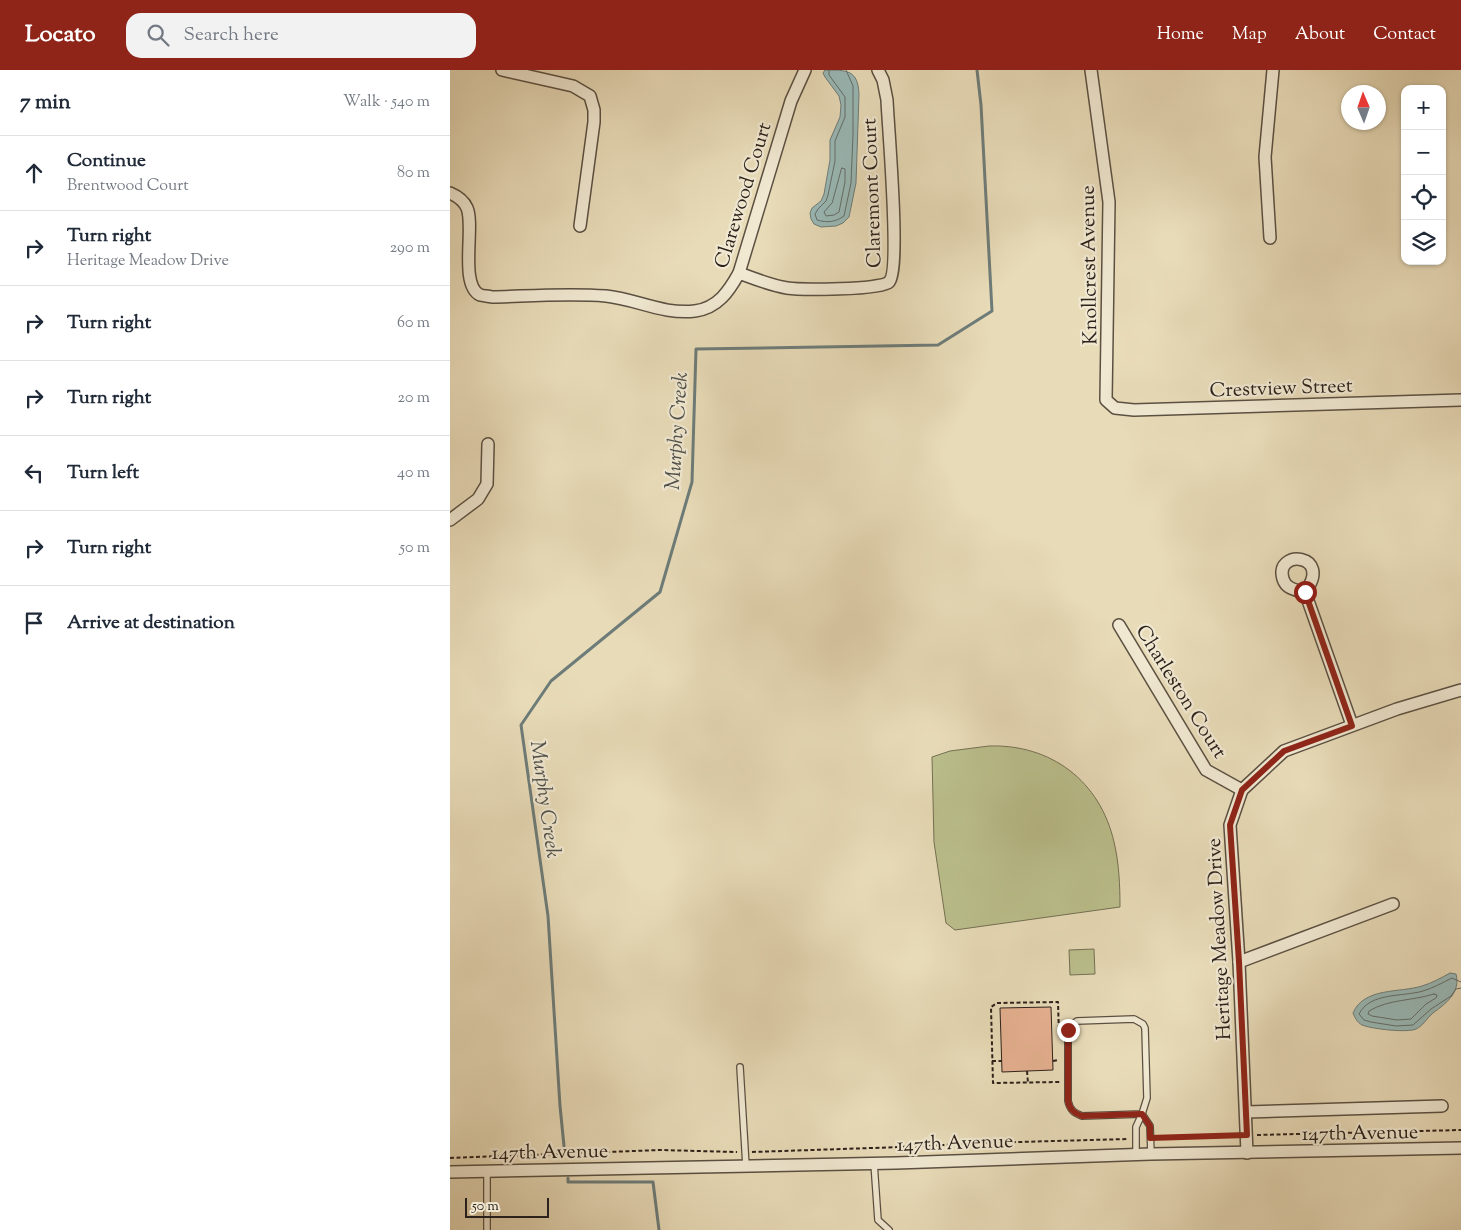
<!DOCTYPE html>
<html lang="en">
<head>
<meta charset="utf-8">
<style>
	:root { --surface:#fff; --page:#f2f2f3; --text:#1f2937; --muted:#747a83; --line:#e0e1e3; --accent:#8f2418 }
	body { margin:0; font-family:"Sorts Mill Goudy",serif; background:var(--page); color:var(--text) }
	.controls { position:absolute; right:15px; top:15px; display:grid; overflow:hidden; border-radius:10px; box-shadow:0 1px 4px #0004 }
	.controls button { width:45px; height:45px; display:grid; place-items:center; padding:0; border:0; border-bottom:1px solid var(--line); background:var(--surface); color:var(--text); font:25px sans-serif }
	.compass { position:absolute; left:891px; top:15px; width:45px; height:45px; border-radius:50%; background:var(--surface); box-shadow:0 1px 4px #0004; rotate:358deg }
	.scale { position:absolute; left:15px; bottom:12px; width:84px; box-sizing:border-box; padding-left:5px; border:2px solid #2c211b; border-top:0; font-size:14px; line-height:18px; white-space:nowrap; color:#2c211b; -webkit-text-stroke:4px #f0e8d1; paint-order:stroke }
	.stop { position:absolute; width:15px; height:15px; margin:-11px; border:4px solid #8f2418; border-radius:50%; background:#fff }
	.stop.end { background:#8f2418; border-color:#fff; box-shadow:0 1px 5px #0008 }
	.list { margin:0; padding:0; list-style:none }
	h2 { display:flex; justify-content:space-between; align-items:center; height:65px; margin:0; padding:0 20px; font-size:21px }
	h2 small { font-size:16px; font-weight:400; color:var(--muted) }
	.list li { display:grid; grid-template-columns:32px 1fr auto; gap:15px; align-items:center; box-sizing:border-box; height:75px; padding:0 20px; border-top:1px solid var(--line) }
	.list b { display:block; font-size:19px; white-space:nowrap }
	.list p { margin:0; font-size:16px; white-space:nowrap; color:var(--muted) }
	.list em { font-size:16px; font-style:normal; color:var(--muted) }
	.icon { flex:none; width:28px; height:28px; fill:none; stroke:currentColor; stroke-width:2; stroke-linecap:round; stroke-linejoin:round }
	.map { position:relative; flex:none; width:1011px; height:1160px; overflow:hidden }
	header { display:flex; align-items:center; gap:30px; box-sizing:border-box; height:70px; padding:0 25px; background:var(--accent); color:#fff }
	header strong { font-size:24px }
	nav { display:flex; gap:28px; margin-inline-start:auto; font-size:18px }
	.search { width:350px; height:45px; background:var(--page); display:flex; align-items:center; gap:12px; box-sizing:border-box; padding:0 18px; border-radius:15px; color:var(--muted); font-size:19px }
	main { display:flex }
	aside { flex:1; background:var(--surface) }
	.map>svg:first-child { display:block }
	.green { fill:#babf8c; stroke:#737054 }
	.water { fill:#99b9b7; stroke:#6d7c79 }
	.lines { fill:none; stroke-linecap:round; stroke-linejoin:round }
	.shore { stroke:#626d69; stroke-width:1 }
	.stream { stroke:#6d7c79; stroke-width:3 }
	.building { fill:#e6b191; stroke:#2c211b }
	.lane-casing { stroke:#5b5042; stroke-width:8 }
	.street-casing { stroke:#5b5042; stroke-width:14 }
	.path { stroke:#2c211b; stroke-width:2; stroke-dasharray:4 2.5; stroke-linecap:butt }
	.lane { stroke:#f0e8d1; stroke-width:5.5 }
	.street { stroke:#f0e8d1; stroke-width:11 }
	.route { stroke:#8f2418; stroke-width:6 }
	.labels { text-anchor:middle; stroke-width:4.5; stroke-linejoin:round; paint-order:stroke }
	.street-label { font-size:20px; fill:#2c211b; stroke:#f0e8d1 }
	.water-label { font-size:21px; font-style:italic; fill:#4d4f4a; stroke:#f0e8d1 }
</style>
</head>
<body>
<header>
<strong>Locato</strong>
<div class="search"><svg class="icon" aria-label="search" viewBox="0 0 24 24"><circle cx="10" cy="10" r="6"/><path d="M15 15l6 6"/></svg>Search here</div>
<nav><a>Home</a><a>Map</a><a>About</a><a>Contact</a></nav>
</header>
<main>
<aside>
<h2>7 min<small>Walk · 540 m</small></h2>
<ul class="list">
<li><svg class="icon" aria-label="ahead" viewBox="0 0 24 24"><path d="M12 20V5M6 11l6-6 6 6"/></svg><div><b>Continue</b><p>Brentwood Court</p></div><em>80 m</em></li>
<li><svg class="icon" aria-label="right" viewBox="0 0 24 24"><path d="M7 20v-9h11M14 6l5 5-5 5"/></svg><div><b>Turn right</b><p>Heritage Meadow Drive</p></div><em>290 m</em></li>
<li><svg class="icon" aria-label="right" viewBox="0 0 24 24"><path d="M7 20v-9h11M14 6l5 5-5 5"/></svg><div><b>Turn right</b></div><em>60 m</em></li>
<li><svg class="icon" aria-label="right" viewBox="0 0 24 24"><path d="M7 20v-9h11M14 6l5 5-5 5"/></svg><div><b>Turn right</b></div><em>20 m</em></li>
<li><svg class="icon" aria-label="left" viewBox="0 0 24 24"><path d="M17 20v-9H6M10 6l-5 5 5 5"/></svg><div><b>Turn left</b></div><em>40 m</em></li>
<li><svg class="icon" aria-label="right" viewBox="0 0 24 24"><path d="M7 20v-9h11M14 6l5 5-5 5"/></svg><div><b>Turn right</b></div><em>50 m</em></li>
<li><svg class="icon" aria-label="arrive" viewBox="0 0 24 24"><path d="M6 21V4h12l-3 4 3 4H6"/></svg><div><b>Arrive at destination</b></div></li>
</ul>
</aside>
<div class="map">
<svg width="1011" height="1160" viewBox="0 0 1011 1160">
	<rect width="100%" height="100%" fill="#e8dbb8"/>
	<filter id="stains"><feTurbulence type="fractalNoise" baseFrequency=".004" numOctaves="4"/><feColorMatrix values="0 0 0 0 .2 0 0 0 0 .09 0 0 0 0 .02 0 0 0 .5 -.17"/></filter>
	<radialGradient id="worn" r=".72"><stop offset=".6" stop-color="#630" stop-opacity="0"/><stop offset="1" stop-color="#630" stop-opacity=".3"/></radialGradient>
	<g class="green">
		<path d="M539 676C601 674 650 711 664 772 669 793 670 815 670 837L505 860 496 853 484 772 482 687 500 681Z"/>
		<path d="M644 879 645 904 620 905 619 880Z"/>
	</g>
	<g class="water">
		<path d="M375 0C397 0 408 0 409 24L406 113 399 147 393 153 386 156 371 157 364 154 361 149 360 143 362 138 371 131 374 124 380 90V70L390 47 391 35 389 26 375 7 373 3Z"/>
		<path d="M1000 903 1006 904C1011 923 995 934 983 943 977 948 973 956 966 959 957 963 922 959 912 955 907 952 905 948 903 943 914 917 950 923 972 916 982 913 991 908 1000 903Z"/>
	</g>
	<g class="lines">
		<g class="shore">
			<path d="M379 0V5L395 27V47L385 71V91L378 125 376 131 368 139 365 144 367 150C377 153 386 152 394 146L401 113 403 65V16L396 0"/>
			<path d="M392 98 395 99V112L389 142 384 145 376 146 374 142 382 133Z"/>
			<path d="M1011 912 1002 908C992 913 983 918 973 921 953 927 920 922 909 944L914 950 921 952 946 956 963 955 981 939 1001 926 1006 919 1011 918"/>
			<path d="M984 924 987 925 986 928 976 934 961 949 947 950 922 946 918 944 919 941C939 929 962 931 984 924Z"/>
		</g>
		<g class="stream">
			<path d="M114 1076 110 1036 98 846 71 655 101 611 210 522 242 412 246 279 488 275 542 241 531 35 527 0"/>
			<path d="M118 1108V1112H203L209 1160"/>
		</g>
	</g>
	<path class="building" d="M601 937 603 1000 552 1002 550 938Z"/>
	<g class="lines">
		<defs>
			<g id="lane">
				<path d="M684 949 693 954 695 958 697 1028 692 1044 632 1046C624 1043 620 1040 618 1031V960L621 955 627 951Z"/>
				<path d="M290 997 296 1096"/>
				<path d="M686 1085V1057L692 1044 700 1056 701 1084"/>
				<path d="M424 1093 428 1150 439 1160"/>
				<path d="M37 1160V1101"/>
			</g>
			<g id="street">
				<path d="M52 0 123 16 140 26 144 40V52L130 156"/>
				<path d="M641 0 659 132 656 330 665 338 684 340 1011 330"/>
				<path d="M0 123C7 126 14 131 17 138 25 156 9 215 30 225 34 226 38 226 42 227 80 226 118 223 156 226 186 229 214 245 245 241 268 238 279 221 289 203L341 31 355 0"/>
				<path d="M820 168 815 87 823 0"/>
				<path d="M289 203C305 209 320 215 337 218 350 220 431 220 439 212 451 200 438 56 437 30L433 10 428 0"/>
				<path d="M0 450 28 429 37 414 38 374"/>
				<path d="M855 522C884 484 824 478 833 509 836 519 846 520 855 522L902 655"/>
				<path d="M669 555 756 700 792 720"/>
				<path d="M789 892 943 834"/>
				<path d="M796 1042 992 1036"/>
				<path d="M797 1083 789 892 780 755 792 720 834 681 947 639 1011 620"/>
				<path d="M0 1102 446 1093 701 1084 1011 1078"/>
			</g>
		</defs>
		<use href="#lane" class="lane-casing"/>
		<use href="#street" class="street-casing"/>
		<g class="path">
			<path d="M609 966 608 932 547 933 541 937 543 1013 610 1012"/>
			<path d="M542 991H552"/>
			<path d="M603 991 609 990"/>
			<path d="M577 1001 578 1013"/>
			<path d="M807 1065 1011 1060"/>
			<path d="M709 1068 785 1065"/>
			<path d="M302 1082 452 1077 533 1073 677 1069"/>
			<path d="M0 1088 210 1080 287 1082"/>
		</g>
		<use href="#lane" class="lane"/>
		<use href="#street" class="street"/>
	</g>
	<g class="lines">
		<path class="route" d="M618 960V1031C620 1040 624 1043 632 1046L692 1044 700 1056V1068L797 1065 789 892 780 755 792 720 834 681 902 656 855 522"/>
	</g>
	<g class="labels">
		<g class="street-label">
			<text transform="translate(421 123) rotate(-92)" y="7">Claremont Court</text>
			<text transform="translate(292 125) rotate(-73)" y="7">Clarewood Court</text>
			<text transform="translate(638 195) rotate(-91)" y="7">Knollcrest Avenue</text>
			<text transform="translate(831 317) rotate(-2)" y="7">Crestview Street</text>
			<text transform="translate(732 621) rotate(58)" y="7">Charleston Court</text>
			<text transform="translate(768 869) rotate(-93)" y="7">Heritage Meadow Drive</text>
			<text transform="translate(910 1062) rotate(-1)" y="7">147th Avenue</text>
			<text transform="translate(505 1072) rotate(-2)" y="7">147th Avenue</text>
			<text transform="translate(100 1081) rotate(-1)" y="7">147th Avenue</text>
		</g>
		<g class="water-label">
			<text transform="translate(226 361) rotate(-86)" y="7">Murphy Creek</text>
			<text transform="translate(96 729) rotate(82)" y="7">Murphy Creek</text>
		</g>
	</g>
	<rect width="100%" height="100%" filter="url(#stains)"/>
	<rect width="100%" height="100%" fill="url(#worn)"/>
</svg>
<div class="controls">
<button>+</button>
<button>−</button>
<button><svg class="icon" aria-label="locate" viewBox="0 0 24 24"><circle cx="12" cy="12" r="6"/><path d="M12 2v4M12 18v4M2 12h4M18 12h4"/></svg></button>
<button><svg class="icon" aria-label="layers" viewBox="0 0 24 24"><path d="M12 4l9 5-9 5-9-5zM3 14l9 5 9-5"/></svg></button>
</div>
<svg class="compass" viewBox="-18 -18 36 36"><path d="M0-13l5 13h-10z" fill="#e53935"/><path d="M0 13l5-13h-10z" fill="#747a83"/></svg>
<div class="scale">50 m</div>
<div class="stop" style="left:855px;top:522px"></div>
<div class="stop end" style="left:618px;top:960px"></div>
</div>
</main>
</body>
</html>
